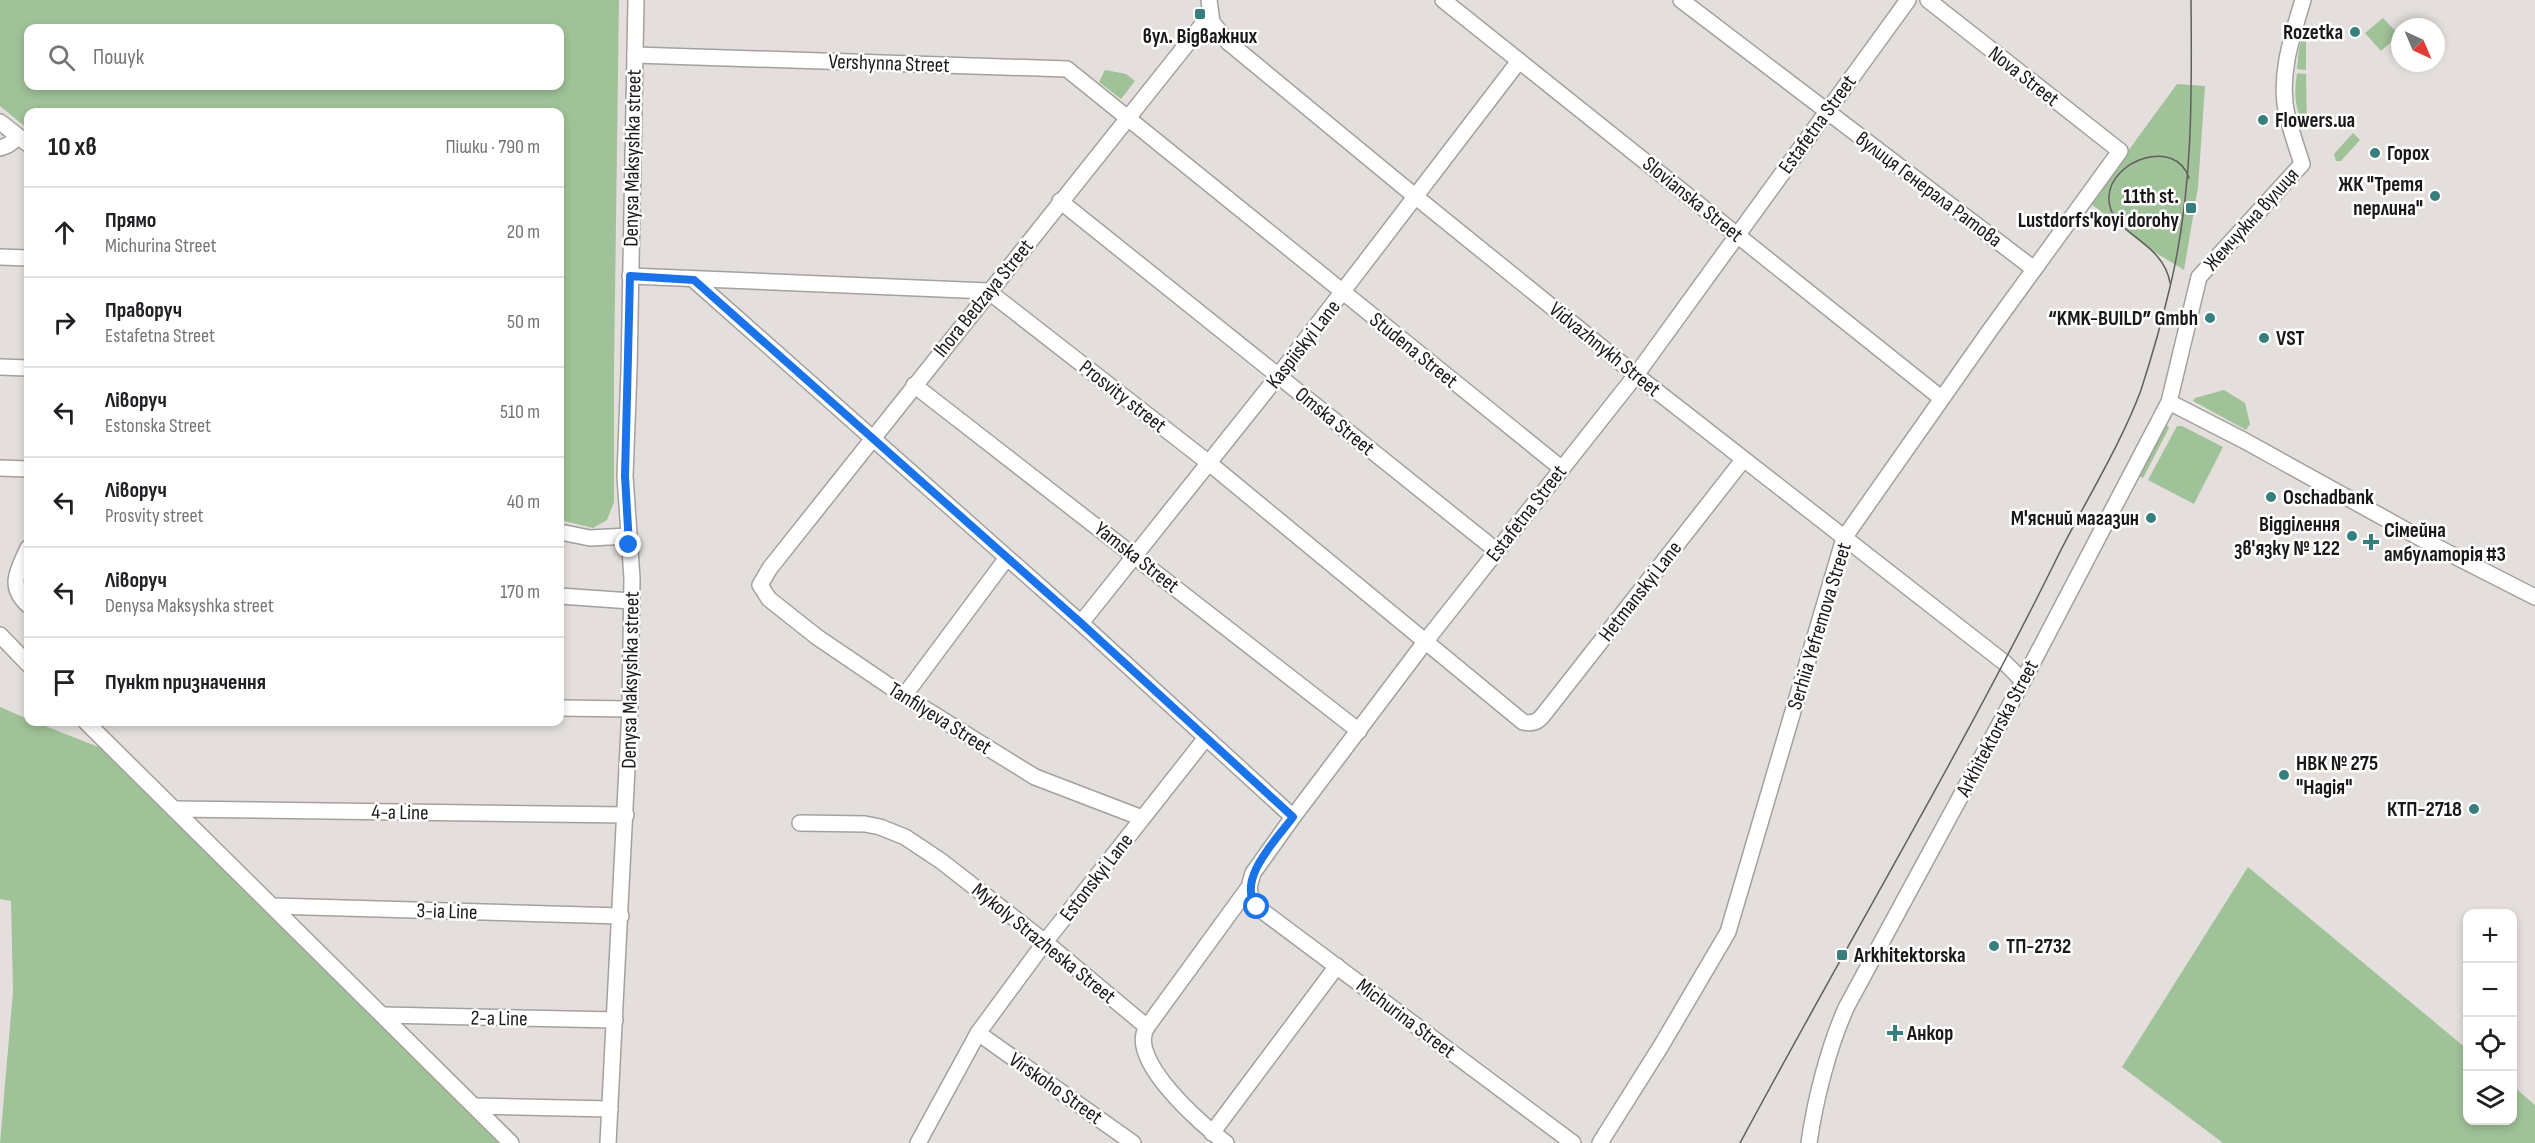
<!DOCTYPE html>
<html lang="uk">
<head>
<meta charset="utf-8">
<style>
	:root { --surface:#fff; --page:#f6f6f6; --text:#202124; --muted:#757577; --line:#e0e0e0 }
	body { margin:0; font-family:"Sofia Sans Condensed",sans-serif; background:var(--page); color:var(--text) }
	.controls { position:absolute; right:18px; bottom:18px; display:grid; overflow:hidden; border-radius:12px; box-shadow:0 3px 9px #0003 }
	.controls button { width:54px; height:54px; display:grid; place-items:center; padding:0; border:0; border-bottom:2px solid var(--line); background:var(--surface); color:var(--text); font:30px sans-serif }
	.compass { position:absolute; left:2391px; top:18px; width:54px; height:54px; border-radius:50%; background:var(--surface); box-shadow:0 3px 9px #0003; rotate:136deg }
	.stop { position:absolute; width:18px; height:18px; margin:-14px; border:4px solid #1a73e8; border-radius:50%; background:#fff }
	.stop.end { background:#1a73e8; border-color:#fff; box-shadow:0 2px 6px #0008 }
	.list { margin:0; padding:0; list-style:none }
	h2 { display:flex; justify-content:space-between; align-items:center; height:78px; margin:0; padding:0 24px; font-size:26px }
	h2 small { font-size:20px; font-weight:400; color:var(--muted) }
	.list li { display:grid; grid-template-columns:39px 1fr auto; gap:18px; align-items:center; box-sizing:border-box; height:90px; padding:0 24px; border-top:2px solid var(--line) }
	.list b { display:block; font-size:22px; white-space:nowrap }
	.list p { margin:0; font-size:20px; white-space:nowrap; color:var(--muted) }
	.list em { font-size:20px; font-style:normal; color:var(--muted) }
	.icon { flex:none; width:33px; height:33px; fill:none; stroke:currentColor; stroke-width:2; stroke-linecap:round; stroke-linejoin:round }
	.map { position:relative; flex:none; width:2535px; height:1143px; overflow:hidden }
	.search { position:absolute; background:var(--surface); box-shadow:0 3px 9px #0003; left:24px; top:24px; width:540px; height:66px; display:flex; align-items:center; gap:15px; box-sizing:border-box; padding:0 21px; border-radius:12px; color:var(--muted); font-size:22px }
	.panel { position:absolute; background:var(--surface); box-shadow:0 3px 9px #0003; left:24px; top:108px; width:540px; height:618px; border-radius:12px }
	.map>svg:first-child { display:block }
	.green { fill:#a0c298; fill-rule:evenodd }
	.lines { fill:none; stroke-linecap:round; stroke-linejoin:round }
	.minor-casing { stroke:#a4a09d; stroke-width:18 }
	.minor { stroke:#fff; stroke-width:15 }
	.tram { stroke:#625f5d; stroke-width:1.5 }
	.route { stroke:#1a73e8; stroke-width:8 }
	.poi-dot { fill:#377f7c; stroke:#fff; stroke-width:2 }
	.labels { text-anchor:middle; stroke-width:5; stroke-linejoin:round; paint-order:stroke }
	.poi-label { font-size:21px; font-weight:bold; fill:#1b1918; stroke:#fff; text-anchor:start }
	.street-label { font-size:21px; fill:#1b1918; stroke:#fff }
</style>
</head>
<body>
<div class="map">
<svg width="2535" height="1143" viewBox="0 0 2535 1143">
	<rect width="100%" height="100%" fill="#e4dfdc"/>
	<g class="green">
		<path d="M0 0H619L614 370V502L607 520 593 528 560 520V112H28V129L0 106ZM28 28H560V86H28Z"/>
		<path d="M2383 18 2399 35 2381 51 2365 33Z"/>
		<path d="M2306 25V70L2297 69 2299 48Z"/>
		<path d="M1105 70 1126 74 1135 81 1121 99 1099 82Z"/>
		<path d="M2297 73 2306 74 2307 128C2294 113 2294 92 2297 73Z"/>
		<path d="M2177 84 2205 86 2198 187 2184 270 2148 248 2090 203Z"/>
		<path d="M2353 133 2360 140 2341 161H2336L2334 154Z"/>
		<path d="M2224 390 2245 403 2250 424 2246 430 2193 401 2195 398Z"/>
		<path d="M2167 425 2169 428 2143 478 2139 476 2164 426Z"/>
		<path d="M2177 426H2182L2223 447 2194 504 2148 480Z"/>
		<path d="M0 707 28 719V722H35L101 748 500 1143H0L13 991 11 901 0 899Z"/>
		<path d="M2248 867 2467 1049 2468 1120H2512L2513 1086 2535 1105V1143H2223L2122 1067Z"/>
	</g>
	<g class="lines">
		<defs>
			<g id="minor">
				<path d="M1209 0 1212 22 1228 42 1416 197 1636 375 2005 663 2023 681"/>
				<path d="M1443 0 1941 398"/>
				<path d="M1681 0 2034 269"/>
				<path d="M635 55 1067 69 1561 468"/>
				<path d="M0 122 28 144"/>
				<path d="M0 148 8 145 19 137"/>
				<path d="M1060 201 1497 551"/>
				<path d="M0 257 28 258"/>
				<path d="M630 276 988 291 1209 463 1523 722C1533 724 1538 722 1544 714L1743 460"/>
				<path d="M694 280 1081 623 1293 817"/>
				<path d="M0 367 28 368"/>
				<path d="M914 385 1359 731"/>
				<path d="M2169 402 2245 441 2431 544 2535 597"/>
				<path d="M0 468 28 469"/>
				<path d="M560 532 590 538 628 536"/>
				<path d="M28 548C18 570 7 586 28 605"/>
				<path d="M560 596 631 601"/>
				<path d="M1081 623 1278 376 1519 61"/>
				<path d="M0 635 28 664"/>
				<path d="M904 696 1006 559"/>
				<path d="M560 708 630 709"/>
				<path d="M86 722 511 1143"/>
				<path d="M174 809 626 815"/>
				<path d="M1142 818 1035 777 904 696 817 637 769 599 760 585 770 568 1210 15"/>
				<path d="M800 823 865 824 880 827 905 837 941 861 1045 942 1147 1027C1126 1059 1202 1125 1226 1143"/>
				<path d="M1249 887 1251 899 1257 907 1573 1143"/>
				<path d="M273 906 621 916"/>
				<path d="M383 1015 615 1020"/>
				<path d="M1147 1027 1249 887 1253 873 1293 817 1425 642 1636 375 1908 0"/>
				<path d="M978 1033 1133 1143"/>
				<path d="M474 1106 610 1109"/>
				<path d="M1212 1133 1337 966"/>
				<path d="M608 1143 630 709 632 578 625 476 629 370 636 0"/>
				<path d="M918 1143 978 1033 1045 942 1205 739"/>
				<path d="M1600 1143 1661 1046 1728 932 1844 538 1988 333 2120 151 1928 0"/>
				<path d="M1809 1143C1815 1100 1829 1045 1847 1006L2023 681 2169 402 2199 277 2302 164C2297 148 2291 131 2287 115 2278 77 2292 36 2303 0"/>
			</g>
		</defs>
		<use href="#minor" class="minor-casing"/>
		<use href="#minor" class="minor"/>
		<g class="tram">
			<path d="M2170 283C2163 239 2107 234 2109 197 2110 160 2176 137 2189 178"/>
			<path d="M1740 1143C1844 949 1957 760 2054 564 2081 508 2120 447 2141 390 2152 356 2162 321 2170 287 2193 192 2192 97 2191 0"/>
		</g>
	</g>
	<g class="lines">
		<path class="route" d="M629 545 625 476 630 276 694 280 1081 623 1293 817C1277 839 1235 880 1257 907"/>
	</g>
	<g class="poi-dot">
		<rect x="1194" y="8" width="12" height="12" rx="3"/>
		<circle cx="2355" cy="32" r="6"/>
		<circle cx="2263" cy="120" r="6"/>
		<circle cx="2375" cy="153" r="6"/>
		<circle cx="2435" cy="196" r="6"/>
		<rect x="2185" y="202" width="12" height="12" rx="3"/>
		<circle cx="2210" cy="318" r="6"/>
		<circle cx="2264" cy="338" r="6"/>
		<circle cx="2271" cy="497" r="6"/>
		<circle cx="2151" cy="518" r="6"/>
		<circle cx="2352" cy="536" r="6"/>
		<path d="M2368 533h6v6h6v6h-6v6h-6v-6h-6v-6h6z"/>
		<circle cx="2284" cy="775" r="6"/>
		<circle cx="2474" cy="809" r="6"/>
		<circle cx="1994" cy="946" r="6"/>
		<rect x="1836" y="949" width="12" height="12" rx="3"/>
		<path d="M1892 1024h6v6h6v6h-6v6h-6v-6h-6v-6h6z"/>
	</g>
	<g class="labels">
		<g class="poi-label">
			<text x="2343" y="39" text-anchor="end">Rozetka</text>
			<text x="1200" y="43" text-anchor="middle">вул. Відважних</text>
			<text x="2275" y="127">Flowers.ua</text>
			<text x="2387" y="160">Горох</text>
			<text x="2423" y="191" text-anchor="end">ЖК "Третя<tspan x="2423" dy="24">перлина"</tspan></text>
			<text x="2179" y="203" text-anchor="end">11th st.<tspan x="2179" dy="24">Lustdorfs'koyi dorohy</tspan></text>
			<text x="2198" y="325" text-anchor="end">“KMK-BUILD” Gmbh</text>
			<text x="2276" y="345">VST</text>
			<text x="2283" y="504">Oschadbank</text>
			<text x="2139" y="525" text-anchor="end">М'ясний магазин</text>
			<text x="2340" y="531" text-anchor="end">Відділення<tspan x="2340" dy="24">зв'язку № 122</tspan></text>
			<text x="2384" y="537">Сімейна<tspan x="2384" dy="24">амбулаторія #3</tspan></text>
			<text x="2296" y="770">НВК № 275<tspan x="2296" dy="24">"Надія"</tspan></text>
			<text x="2462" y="816" text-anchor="end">КТП-2718</text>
			<text x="2006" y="953">ТП-2732</text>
			<text x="1854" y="962">Arkhitektorska</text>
			<text x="1907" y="1040">Анкор</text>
		</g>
		<g class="street-label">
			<text transform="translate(889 63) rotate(2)" y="7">Vershynna Street</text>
			<text transform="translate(2024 76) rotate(38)" y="7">Nova Street</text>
			<text transform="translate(1817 124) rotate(-54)" y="7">Estafetna Street</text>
			<text transform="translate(632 158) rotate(-89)" y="7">Denysa Maksyshka street</text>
			<text transform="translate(1929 189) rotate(37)" y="7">вулиця Генерала Ратова</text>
			<text transform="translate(1693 199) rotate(39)" y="7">Slovianska Street</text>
			<text transform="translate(2251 219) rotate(-48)" y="7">Жемчужна вулиця</text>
			<text transform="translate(983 298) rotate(-51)" y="7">Ihora Bedzaya Street</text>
			<text transform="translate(1303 344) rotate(-52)" y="7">Kaspiiskyi Lane</text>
			<text transform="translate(1605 349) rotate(39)" y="7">Vidvazhnykh Street</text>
			<text transform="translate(1414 350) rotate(39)" y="7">Studena Street</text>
			<text transform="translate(1123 396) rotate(38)" y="7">Prosvity street</text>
			<text transform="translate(1335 421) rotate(39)" y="7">Omska Street</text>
			<text transform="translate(1526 513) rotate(-52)" y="7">Estafetna Street</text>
			<text transform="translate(1137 557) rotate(38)" y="7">Yamska Street</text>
			<text transform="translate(1640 591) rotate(-52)" y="7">Hetmanskyi Lane</text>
			<text transform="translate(1819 626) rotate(-73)" y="7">Serhiia Yefremova Street</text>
			<text transform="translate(630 680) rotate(-89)" y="7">Denysa Maksyshka street</text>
			<text transform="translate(940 718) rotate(32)" y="7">Tanfilyeva Street</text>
			<text transform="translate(1997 728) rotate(-62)" y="7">Arkhitektorska Street</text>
			<text transform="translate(400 812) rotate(1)" y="7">4-a Line</text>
			<text transform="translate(1096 877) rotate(-52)" y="7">Estonskyi Lane</text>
			<text transform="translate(447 911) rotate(2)" y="7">3-ia Line</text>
			<text transform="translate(1044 943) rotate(39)" y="7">Mykoly Strazheska Street</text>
			<text transform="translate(499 1018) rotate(1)" y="7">2-a Line</text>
			<text transform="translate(1406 1018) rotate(37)" y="7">Michurina Street</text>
			<text transform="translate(1056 1088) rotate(35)" y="7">Virskoho Street</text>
		</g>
	</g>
</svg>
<div class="controls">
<button>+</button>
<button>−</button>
<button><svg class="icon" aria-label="locate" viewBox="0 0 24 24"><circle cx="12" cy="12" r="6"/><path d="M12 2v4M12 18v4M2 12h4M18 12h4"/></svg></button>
<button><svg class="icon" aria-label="layers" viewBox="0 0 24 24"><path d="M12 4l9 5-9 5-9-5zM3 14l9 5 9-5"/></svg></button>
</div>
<svg class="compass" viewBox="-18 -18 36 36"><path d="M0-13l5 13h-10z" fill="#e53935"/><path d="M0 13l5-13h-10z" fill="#757577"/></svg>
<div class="stop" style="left:1257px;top:907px"></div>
<div class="stop end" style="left:629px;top:545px"></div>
<div class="search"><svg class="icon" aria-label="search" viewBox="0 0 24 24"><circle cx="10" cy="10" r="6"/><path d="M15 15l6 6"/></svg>Пошук</div>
<section class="panel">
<h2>10 хв<small>Пішки · 790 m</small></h2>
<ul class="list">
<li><svg class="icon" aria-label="ahead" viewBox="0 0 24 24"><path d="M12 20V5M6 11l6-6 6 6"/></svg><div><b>Прямо</b><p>Michurina Street</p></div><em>20 m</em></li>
<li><svg class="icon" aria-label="right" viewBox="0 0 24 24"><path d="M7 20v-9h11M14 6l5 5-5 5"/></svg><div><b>Праворуч</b><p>Estafetna Street</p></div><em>50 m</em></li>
<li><svg class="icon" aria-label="left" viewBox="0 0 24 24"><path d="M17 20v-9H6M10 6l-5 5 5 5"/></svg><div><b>Ліворуч</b><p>Estonska Street</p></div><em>510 m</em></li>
<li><svg class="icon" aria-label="left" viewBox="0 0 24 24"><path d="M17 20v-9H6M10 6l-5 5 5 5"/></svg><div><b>Ліворуч</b><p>Prosvity street</p></div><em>40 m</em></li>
<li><svg class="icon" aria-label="left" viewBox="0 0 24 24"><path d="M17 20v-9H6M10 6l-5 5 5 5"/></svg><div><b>Ліворуч</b><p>Denysa Maksyshka street</p></div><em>170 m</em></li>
<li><svg class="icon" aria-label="arrive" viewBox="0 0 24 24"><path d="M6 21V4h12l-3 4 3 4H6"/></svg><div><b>Пункт призначення</b></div></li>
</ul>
</section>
</div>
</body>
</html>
